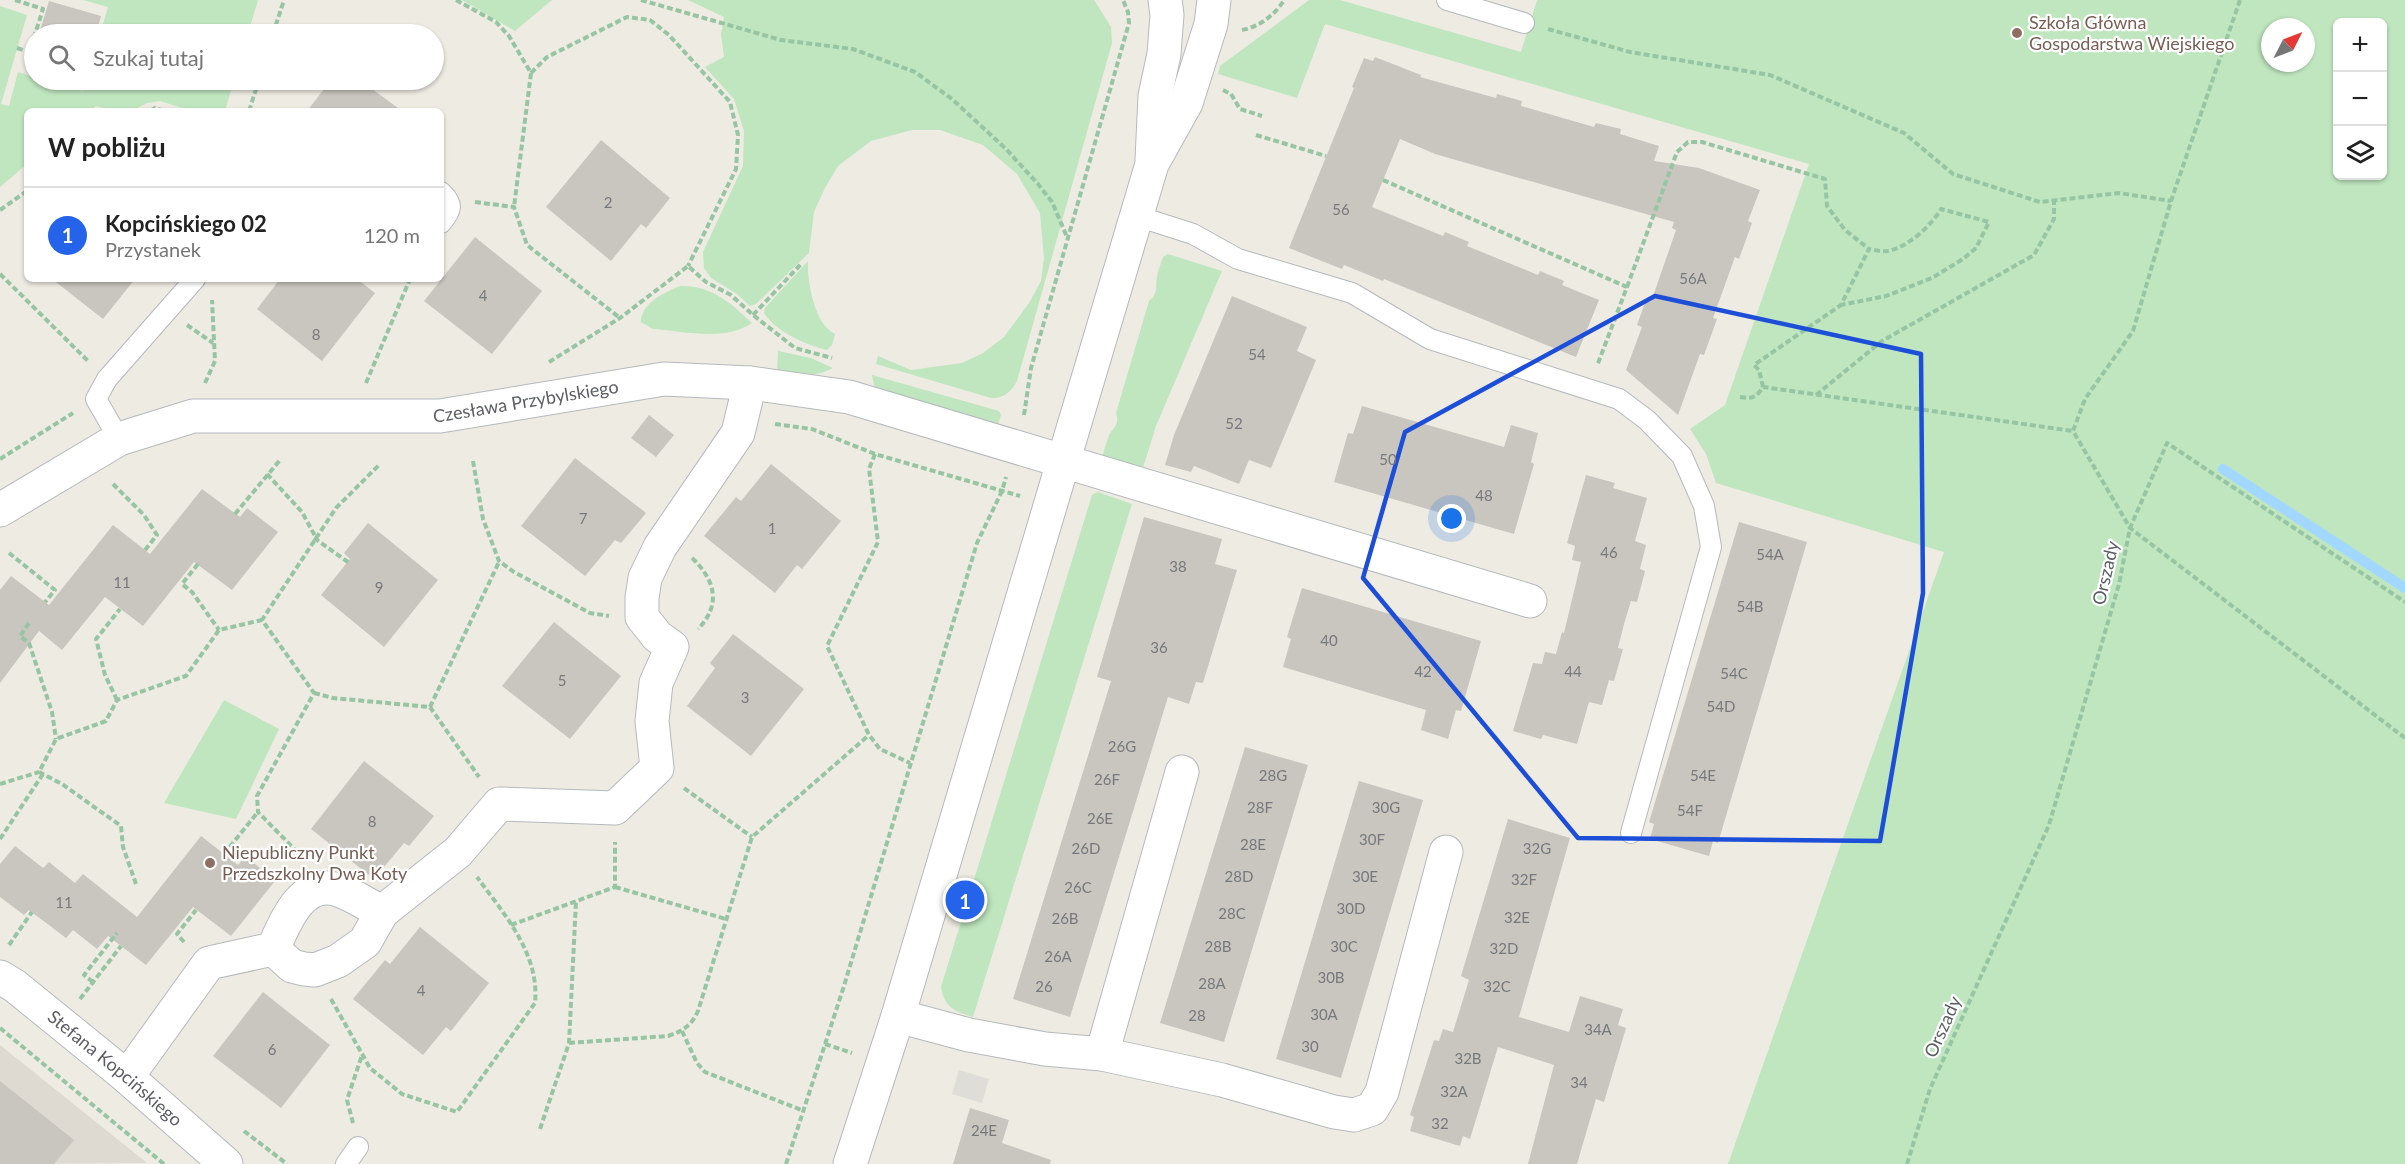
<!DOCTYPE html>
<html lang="pl">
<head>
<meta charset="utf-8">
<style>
	:root { --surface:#fff; --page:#f2f2f2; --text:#222; --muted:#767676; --line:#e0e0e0; --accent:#2563eb }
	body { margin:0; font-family:Lato,sans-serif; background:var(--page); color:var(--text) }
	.controls { position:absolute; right:18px; top:18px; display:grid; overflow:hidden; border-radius:9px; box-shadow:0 2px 4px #0004 }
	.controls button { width:54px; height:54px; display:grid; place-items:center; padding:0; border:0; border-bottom:2px solid var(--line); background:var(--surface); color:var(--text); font:30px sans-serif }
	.compass { position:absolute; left:2261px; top:18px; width:54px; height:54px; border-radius:50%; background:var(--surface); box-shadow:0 2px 4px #0004; rotate:48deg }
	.you { position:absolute; left:1452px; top:519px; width:21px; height:21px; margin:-15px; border:4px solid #fff; border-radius:50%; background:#1a73e8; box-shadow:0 0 0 9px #1a73e833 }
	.badge { display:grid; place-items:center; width:39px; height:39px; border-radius:50%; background:var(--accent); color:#fff; font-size:20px; font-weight:700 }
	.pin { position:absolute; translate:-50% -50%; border:3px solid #fff; box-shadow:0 2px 6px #0006 }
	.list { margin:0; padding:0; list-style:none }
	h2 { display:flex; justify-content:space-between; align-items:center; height:78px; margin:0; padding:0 24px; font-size:26px }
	h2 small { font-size:20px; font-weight:400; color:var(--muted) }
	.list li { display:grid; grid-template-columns:39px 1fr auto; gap:18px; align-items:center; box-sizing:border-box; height:96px; padding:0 24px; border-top:2px solid var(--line) }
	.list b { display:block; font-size:22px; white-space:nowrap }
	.list p { margin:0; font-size:20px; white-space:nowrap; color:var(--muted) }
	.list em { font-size:20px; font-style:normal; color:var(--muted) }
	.icon { flex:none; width:33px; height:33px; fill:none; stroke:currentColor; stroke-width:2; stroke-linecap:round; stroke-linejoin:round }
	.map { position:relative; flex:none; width:2405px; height:1164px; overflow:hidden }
	.search { position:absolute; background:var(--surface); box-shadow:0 2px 4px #0004; left:24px; top:24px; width:420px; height:66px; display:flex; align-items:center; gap:15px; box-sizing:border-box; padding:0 21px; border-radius:33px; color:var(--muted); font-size:22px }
	.panel { position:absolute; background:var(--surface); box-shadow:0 2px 4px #0004; left:24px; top:108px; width:420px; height:174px; border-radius:9px }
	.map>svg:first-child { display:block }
	.industrial { fill:#dfddd7 }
	.education { fill:#dedad1 }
	.green { fill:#bfe6bf; fill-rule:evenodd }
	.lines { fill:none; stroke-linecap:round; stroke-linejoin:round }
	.stream { stroke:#a2d8ff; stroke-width:10 }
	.building { fill:#c9c6c0 }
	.lane-casing { stroke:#b5b9bd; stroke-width:22 }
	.street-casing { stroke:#b5b9bd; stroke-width:35 }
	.path { stroke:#97c5a3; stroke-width:4; stroke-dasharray:6 3; stroke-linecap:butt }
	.lane { stroke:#fff; stroke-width:20 }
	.street { stroke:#fff; stroke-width:33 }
	.marked { fill:none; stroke:#1d4ed8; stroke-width:4.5; stroke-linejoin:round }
	.education-dot { fill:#8d6e63; stroke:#fff; stroke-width:2 }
	.labels { text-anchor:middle; stroke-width:4.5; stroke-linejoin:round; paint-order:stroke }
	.number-label { font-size:15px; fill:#76797b }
	.education-label { font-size:18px; fill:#785e54; stroke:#fff; text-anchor:start }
	.street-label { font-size:18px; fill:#5b5f64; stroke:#fff }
</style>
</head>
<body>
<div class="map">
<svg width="2405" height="1164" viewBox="0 0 2405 1164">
	<rect width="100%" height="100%" fill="#eeebe3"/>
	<path class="industrial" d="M959 1070 989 1079 982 1103 952 1094Z"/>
	<path class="education" d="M0 1045 147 1163 0 1164Z"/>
	<g class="green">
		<path d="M83 0H258L248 34H100L108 7Z"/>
		<path d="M462 0H552L515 31Z"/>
		<path d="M688 0H1094L1096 3 1111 27 1112 43 1017 381C1011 392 1003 399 991 398L876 364 878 356 911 370 962 363 983 353 1004 337 1029 303 1041 281 1044 258 1040 213 1017 174 983 145 940 130H912L871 141 838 166 825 188 814 212 809 253 756 304 750 306 737 294 711 278 704 268 703 252 743 166 744 131 734 99 705 67 724 57 721 34 724 17Z"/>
		<path d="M1309 0H1340L1521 52 1537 0H2405V1164H1728L1944 552 1716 483 1706 454 1690 429 1725 405 1809 164 1325 24 1297 98 1218 74 1220 66ZM2338 22H2382V176H2338ZM2270 27H2306V63H2270Z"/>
		<path d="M0 6 27 15 1 104 9 106 18 72 34 77V80H44L83 91 86 80H234L225 111H192L160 101 147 103 132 111H113L96 106 90 111H27V164L0 187Z"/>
		<path d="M1168 254 1222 271 1156 426 1142 471 1101 459C1104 452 1106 443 1109 435 1114 427 1120 424 1116 413L1149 301C1159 293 1155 287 1157 277 1158 270 1161 263 1163 257Z"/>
		<path d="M808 261C807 281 814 324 835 334L832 345 827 350C806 345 776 332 764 313L765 308Z"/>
		<path d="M680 286C711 285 731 303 752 323 724 342 684 331 653 329L641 322C641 303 665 292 680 286Z"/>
		<path d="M778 351 811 358 833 368C815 378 796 374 777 373Z"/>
		<path d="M872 375 999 411 1001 415 997 427 877 389 874 385Z"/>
		<path d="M1098 492 1132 504 973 1017C955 1012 944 1007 941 987L1092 495Z"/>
		<path d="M224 700 279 729 236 819 164 803Z"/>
	</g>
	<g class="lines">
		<path class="stream" d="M2223 469 2405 588"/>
	</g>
	<g class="building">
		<path d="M49 1 101 16 96 34H39Z"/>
		<path d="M1375 57 1421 75 1420 77 1496 98 1497 94 1522 101 1521 106 1594 127 1596 123 1621 129 1620 134 1659 146 1654 161 1699 168 1760 190 1748 221 1752 223 1739 259 1735 257 1713 318 1717 319 1704 355 1700 354 1678 415 1626 370 1642 327 1637 325 1646 300 1651 302 1676 230 1672 228 1674 222 1435 154 1400 139 1372 207 1443 236 1445 232 1469 242 1467 246 1538 275 1540 271 1564 281 1562 285 1599 300 1576 357 1384 279 1383 281 1344 265 1342 269 1289 248 1354 88 1352 87 1364 58 1373 61Z"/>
		<path d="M331 80H360L402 111H307Z"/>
		<path d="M601 140 670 198 646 228 641 224 611 261 546 207Z"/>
		<path d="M475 237 542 291 492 354 424 301Z"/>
		<path d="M52 279H135L103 319Z"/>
		<path d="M280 279H357L375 293 322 361 257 309Z"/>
		<path d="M1232 296 1307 327 1297 351 1316 360 1271 468 1249 460 1239 484 1194 466 1191 472 1165 465 1174 435Z"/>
		<path d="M1362 406 1504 447 1511 425 1538 433 1531 462 1534 464 1514 534 1334 482 1348 433 1353 434Z"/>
		<path d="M649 415 674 435 656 457 631 438Z"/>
		<path d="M575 458 646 513 621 543 615 540 585 576 521 526Z"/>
		<path d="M771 464 841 521 802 569 797 565 775 593 704 536 736 497 741 501Z"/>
		<path d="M1586 475 1615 483 1613 488 1647 498 1635 541 1646 545 1640 569 1645 571 1637 602 1631 601 1624 624 1618 648 1623 649 1614 681 1609 680 1602 705 1589 702 1577 744 1543 735 1541 739 1513 731 1533 663 1542 664 1545 652 1556 654 1562 632 1564 633 1581 562 1572 560 1575 546 1567 543Z"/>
		<path d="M202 489 240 517 247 508 278 532 232 590 194 562 143 626 105 597 62 650 39 631 0 683V590L11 576 49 605 113 525 150 554Z"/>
		<path d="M1144 517 1222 539 1215 564 1237 570 1203 683 1196 682 1189 704 1168 697 1070 1017 1013 999 1111 681 1097 677Z"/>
		<path d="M1739 522 1807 542 1718 843 1713 841 1709 856 1650 839 1654 824 1649 822Z"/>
		<path d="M368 523 438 580 384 647 321 595 350 559 344 553Z"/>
		<path d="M1302 588 1481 641 1461 711 1456 710 1448 739 1421 730 1426 710 1283 667 1291 639 1287 637Z"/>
		<path d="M554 622 621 676 570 739 502 686Z"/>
		<path d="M733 634 804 689 751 756 687 706 715 668 710 663Z"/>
		<path d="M1245 747 1308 765 1224 1042 1160 1023Z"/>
		<path d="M364 761 434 816 409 846 404 843 374 879 311 829Z"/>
		<path d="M1359 781 1423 800 1341 1078 1276 1059Z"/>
		<path d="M1508 819 1570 838 1519 1017 1569 1032 1580 996 1623 1009 1618 1025 1626 1028 1604 1102 1596 1099 1577 1164H1528L1554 1065 1498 1047 1470 1139 1463 1136 1460 1146 1410 1131 1414 1117 1410 1115 1434 1040 1439 1041 1443 1029 1453 1032 1469 980 1461 976Z"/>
		<path d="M201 836 238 865 246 856 275 881 231 936 193 907 146 965 108 936 97 949 73 930 66 938 29 910 24 915 0 897V864L15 846 43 868 49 862 75 883 83 874 137 917Z"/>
		<path d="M420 927 489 983 451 1031 446 1027 423 1055 353 999 385 960 390 964Z"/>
		<path d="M263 992 330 1045 281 1108 213 1056Z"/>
		<path d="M0 1081 74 1140 54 1164H0Z"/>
		<path d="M970 1108 1009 1120 1002 1143 1051 1160 1050 1164H953Z"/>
	</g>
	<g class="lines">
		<defs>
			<g id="lane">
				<path d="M1447 0 1524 23"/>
				<path d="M441 192C454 204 452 210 441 223"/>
				<path d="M1137 216 1193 234 1238 259 1352 293 1430 339 1619 399 1647 420 1682 456 1704 506 1711 547 1631 833"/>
				<path d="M119 439 96 399 107 379 195 279"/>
				<path d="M346 1164 358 1147"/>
			</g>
			<g id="street">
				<path d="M1152 159 1155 96 1164 54 1167 15 1165 0"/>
				<path id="s1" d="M0 510 119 439 193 416H440L664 379 750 383 849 397 1530 601"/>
				<path d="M273 949C284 925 300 880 335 889 351 893 367 905 382 912"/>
				<path id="s2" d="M0 977 15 986 127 1077 226 1164"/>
				<path d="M898 1016 969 1035 1045 1049 1102 1054 1222 1080 1334 1112 1354 1115 1372 1109 1382 1092 1446 852"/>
				<path d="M1102 1054 1182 772"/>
				<path d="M127 1077 209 963 273 949 292 966 304 969 315 970 338 961 365 942 382 912 458 852 499 804 615 808 657 768 652 721 656 683 672 647 657 636 642 617V598L645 578 660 547 738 433 750 383"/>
				<path d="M850 1164 898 1016 1152 164 1186 103 1211 24 1214 0"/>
			</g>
		</defs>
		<use href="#lane" class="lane-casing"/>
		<use href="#street" class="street-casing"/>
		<g class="path">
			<path d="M15 0 43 9 35 34"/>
			<path d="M456 0 496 22 509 36 531 73 514 207"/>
			<path d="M641 0 781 40 853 49 915 72 952 99 1006 149 1038 184 1052 202 1067 237"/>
			<path d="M2240 0 2171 201 2133 331 2085 399 2073 431 2130 528 2405 738"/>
			<path d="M1548 29 1630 52 1770 75 1904 133 1953 174 2040 202 2119 193 2171 201"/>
			<path d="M1242 30C1259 27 1275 15 1284 0"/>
			<path d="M273 34 284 0"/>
			<path d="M17 48 29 52 34 35"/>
			<path d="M531 73 547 57 627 17 650 20 669 35 730 102 738 135 736 169 688 266"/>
			<path d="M1223 90 1231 94 1240 109 1262 116"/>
			<path d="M150 111 155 108 164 111"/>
			<path d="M249 111 259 80"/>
			<path d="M1256 135 1326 156"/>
			<path d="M1383 180 1627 287 1597 366"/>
			<path d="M475 202 514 207 527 245 620 318"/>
			<path d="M0 210 27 191"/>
			<path d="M0 274 89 362"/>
			<path d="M1627 287 1677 152 1688 142H1702L1825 179 1827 206 1845 230 1869 249"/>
			<path d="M753 315 802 263"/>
			<path d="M187 325 213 343"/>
			<path d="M549 362 620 318 688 266 706 282 731 295 753 315 795 348 832 358"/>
			<path d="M205 383 215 361 212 300"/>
			<path d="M366 383 410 279"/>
			<path d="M1763 387 1759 370 1754 365 1841 305 1869 249C1874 250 1883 252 1888 251 1908 247 1931 226 1941 209L1989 222 1976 248 1963 259 1932 278 1886 296 1841 305"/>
			<path d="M1816 395 1882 341 2034 255 2054 219V201"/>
			<path d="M1740 397C1752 399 1756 398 1763 387L2073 431"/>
			<path d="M1024 415 1031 368 1129 23 1128 12 1123 0"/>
			<path d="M775 424 812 429 875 454 1020 496"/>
			<path d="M875 454 869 469 878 542 827 646 869 735 880 749 910 763"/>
			<path d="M0 459 73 413"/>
			<path d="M473 461 483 519 499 561 514 572 590 613 609 616"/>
			<path d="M267 474 302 512 315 536"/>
			<path d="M113 484 144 515 157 535 145 550"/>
			<path d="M235 514 280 460"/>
			<path d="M314 538 348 562"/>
			<path d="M9 553 55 590 45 602"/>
			<path d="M692 558C715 580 722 604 698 629"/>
			<path d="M198 564 182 584 192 592 219 630"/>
			<path d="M29 623 20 636 29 643 52 712 56 739"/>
			<path d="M314 693 333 698 430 707 479 777"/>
			<path d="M117 700 105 675 96 639 120 609"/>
			<path d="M430 707 499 562"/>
			<path d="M0 784 39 772"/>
			<path d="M684 788 752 837"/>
			<path d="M0 839 43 774"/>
			<path d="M224 854 258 812"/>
			<path d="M304 859 258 812 257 796 314 693 262 620 336 508 379 465"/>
			<path d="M136 884 123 847 121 826 62 784 39 772 56 739 106 721 117 700 186 676 219 630 262 620"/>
			<path d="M615 887 726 919"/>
			<path d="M511 925 615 887V842"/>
			<path d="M184 942 177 934 196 910"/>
			<path d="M9 945 32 912"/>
			<path d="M93 982 84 975 117 933"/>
			<path d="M80 999 121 946"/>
			<path d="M331 999 370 1068 402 1094 457 1112 535 1003C540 954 504 914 477 877"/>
			<path d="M0 1028 164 1164"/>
			<path d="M682 1031 697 1063 705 1072 804 1111"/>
			<path d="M569 1043 668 1036C683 1031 691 1026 698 1011L752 837 869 735"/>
			<path d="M825 1044 852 1053"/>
			<path d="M353 1123 347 1100 362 1055"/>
			<path d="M540 1129 569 1043 576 901"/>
			<path d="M244 1131 287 1164"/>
			<path d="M786 1164 844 986 977 543 1002 491 1006 477"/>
			<path d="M1907 1164 1930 1089 2049 825 2119 584 2130 528 2167 443 2405 602"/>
		</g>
		<use href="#lane" class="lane"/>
		<use href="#street" class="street"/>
	</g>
	<path class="marked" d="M1655 296 1921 354 1923 593 1880 841 1578 838 1363 578 1405 432Z"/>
	<g class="education-dot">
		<circle cx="2017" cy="33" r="6"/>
		<circle cx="210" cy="863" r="6"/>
	</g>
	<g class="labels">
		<g class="number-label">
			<text x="608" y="208">2</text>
			<text x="1341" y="215">56</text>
			<text x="1693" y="284">56A</text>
			<text x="483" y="301">4</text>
			<text x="316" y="340">8</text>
			<text x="1257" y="360">54</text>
			<text x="1234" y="429">52</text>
			<text x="1388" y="465">50</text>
			<text x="1484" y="501">48</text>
			<text x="583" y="524">7</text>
			<text x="772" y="534">1</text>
			<text x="1609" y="558">46</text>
			<text x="1770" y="560">54A</text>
			<text x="1178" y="572">38</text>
			<text x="122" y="588">11</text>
			<text x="379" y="593">9</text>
			<text x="1750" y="612">54B</text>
			<text x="1329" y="646">40</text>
			<text x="1159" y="653">36</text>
			<text x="1423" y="677">42</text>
			<text x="1573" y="677">44</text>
			<text x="1734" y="679">54C</text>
			<text x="562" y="686">5</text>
			<text x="745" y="703">3</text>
			<text x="1721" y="712">54D</text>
			<text x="1122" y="752">26G</text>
			<text x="1273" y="781">28G</text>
			<text x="1703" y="781">54E</text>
			<text x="1107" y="785">26F</text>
			<text x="1260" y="813">28F</text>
			<text x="1386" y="813">30G</text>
			<text x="1690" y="816">54F</text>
			<text x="1100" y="824">26E</text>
			<text x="372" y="827">8</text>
			<text x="1372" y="845">30F</text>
			<text x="1253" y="850">28E</text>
			<text x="1086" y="854">26D</text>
			<text x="1537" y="854">32G</text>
			<text x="1239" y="882">28D</text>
			<text x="1365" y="882">30E</text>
			<text x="1524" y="885">32F</text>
			<text x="1078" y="893">26C</text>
			<text x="64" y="908">11</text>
			<text x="1351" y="914">30D</text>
			<text x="1232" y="919">28C</text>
			<text x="1517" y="923">32E</text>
			<text x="1065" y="924">26B</text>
			<text x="1218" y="952">28B</text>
			<text x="1344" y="952">30C</text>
			<text x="1504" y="954">32D</text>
			<text x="1058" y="962">26A</text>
			<text x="1331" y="983">30B</text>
			<text x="1212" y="989">28A</text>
			<text x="1044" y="992">26</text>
			<text x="1497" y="992">32C</text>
			<text x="421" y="996">4</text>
			<text x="1324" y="1020">30A</text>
			<text x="1197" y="1021">28</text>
			<text x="1598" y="1035">34A</text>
			<text x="1310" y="1052">30</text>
			<text x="272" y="1055">6</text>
			<text x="1468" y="1064">32B</text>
			<text x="1579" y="1088">34</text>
			<text x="1454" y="1097">32A</text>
			<text x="1440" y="1129">32</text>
			<text x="984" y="1136">24E</text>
		</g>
		<g class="education-label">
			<text x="2029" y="29">Szkoła Główna<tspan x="2029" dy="21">Gospodarstwa Wiejskiego</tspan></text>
			<text x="222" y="859">Niepubliczny Punkt<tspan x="222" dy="21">Przedszkolny Dwa Koty</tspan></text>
		</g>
		<g class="street-label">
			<text dy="6" stroke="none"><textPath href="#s1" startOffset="550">Czesława Przybylskiego</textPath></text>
			<text transform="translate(2106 573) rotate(-77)" y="6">Orszady</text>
			<text transform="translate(1943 1027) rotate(-66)" y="6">Orszady</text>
			<text dy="6" stroke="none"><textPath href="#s2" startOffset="147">Stefana Kopcińskiego</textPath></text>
		</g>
	</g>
</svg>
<div class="controls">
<button>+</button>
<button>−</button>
<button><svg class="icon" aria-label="layers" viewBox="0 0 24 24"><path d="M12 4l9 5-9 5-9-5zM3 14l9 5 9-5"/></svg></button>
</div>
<svg class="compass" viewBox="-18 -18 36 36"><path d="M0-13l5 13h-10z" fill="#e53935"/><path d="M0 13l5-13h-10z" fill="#767676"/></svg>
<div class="you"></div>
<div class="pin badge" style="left:965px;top:900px">1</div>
<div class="search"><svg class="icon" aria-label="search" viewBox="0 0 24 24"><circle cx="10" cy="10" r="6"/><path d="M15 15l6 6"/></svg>Szukaj tutaj</div>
<section class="panel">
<h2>W pobliżu<small></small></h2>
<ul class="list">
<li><span class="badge">1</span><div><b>Kopcińskiego 02</b><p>Przystanek</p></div><em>120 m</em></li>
</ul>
</section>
</div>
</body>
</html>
